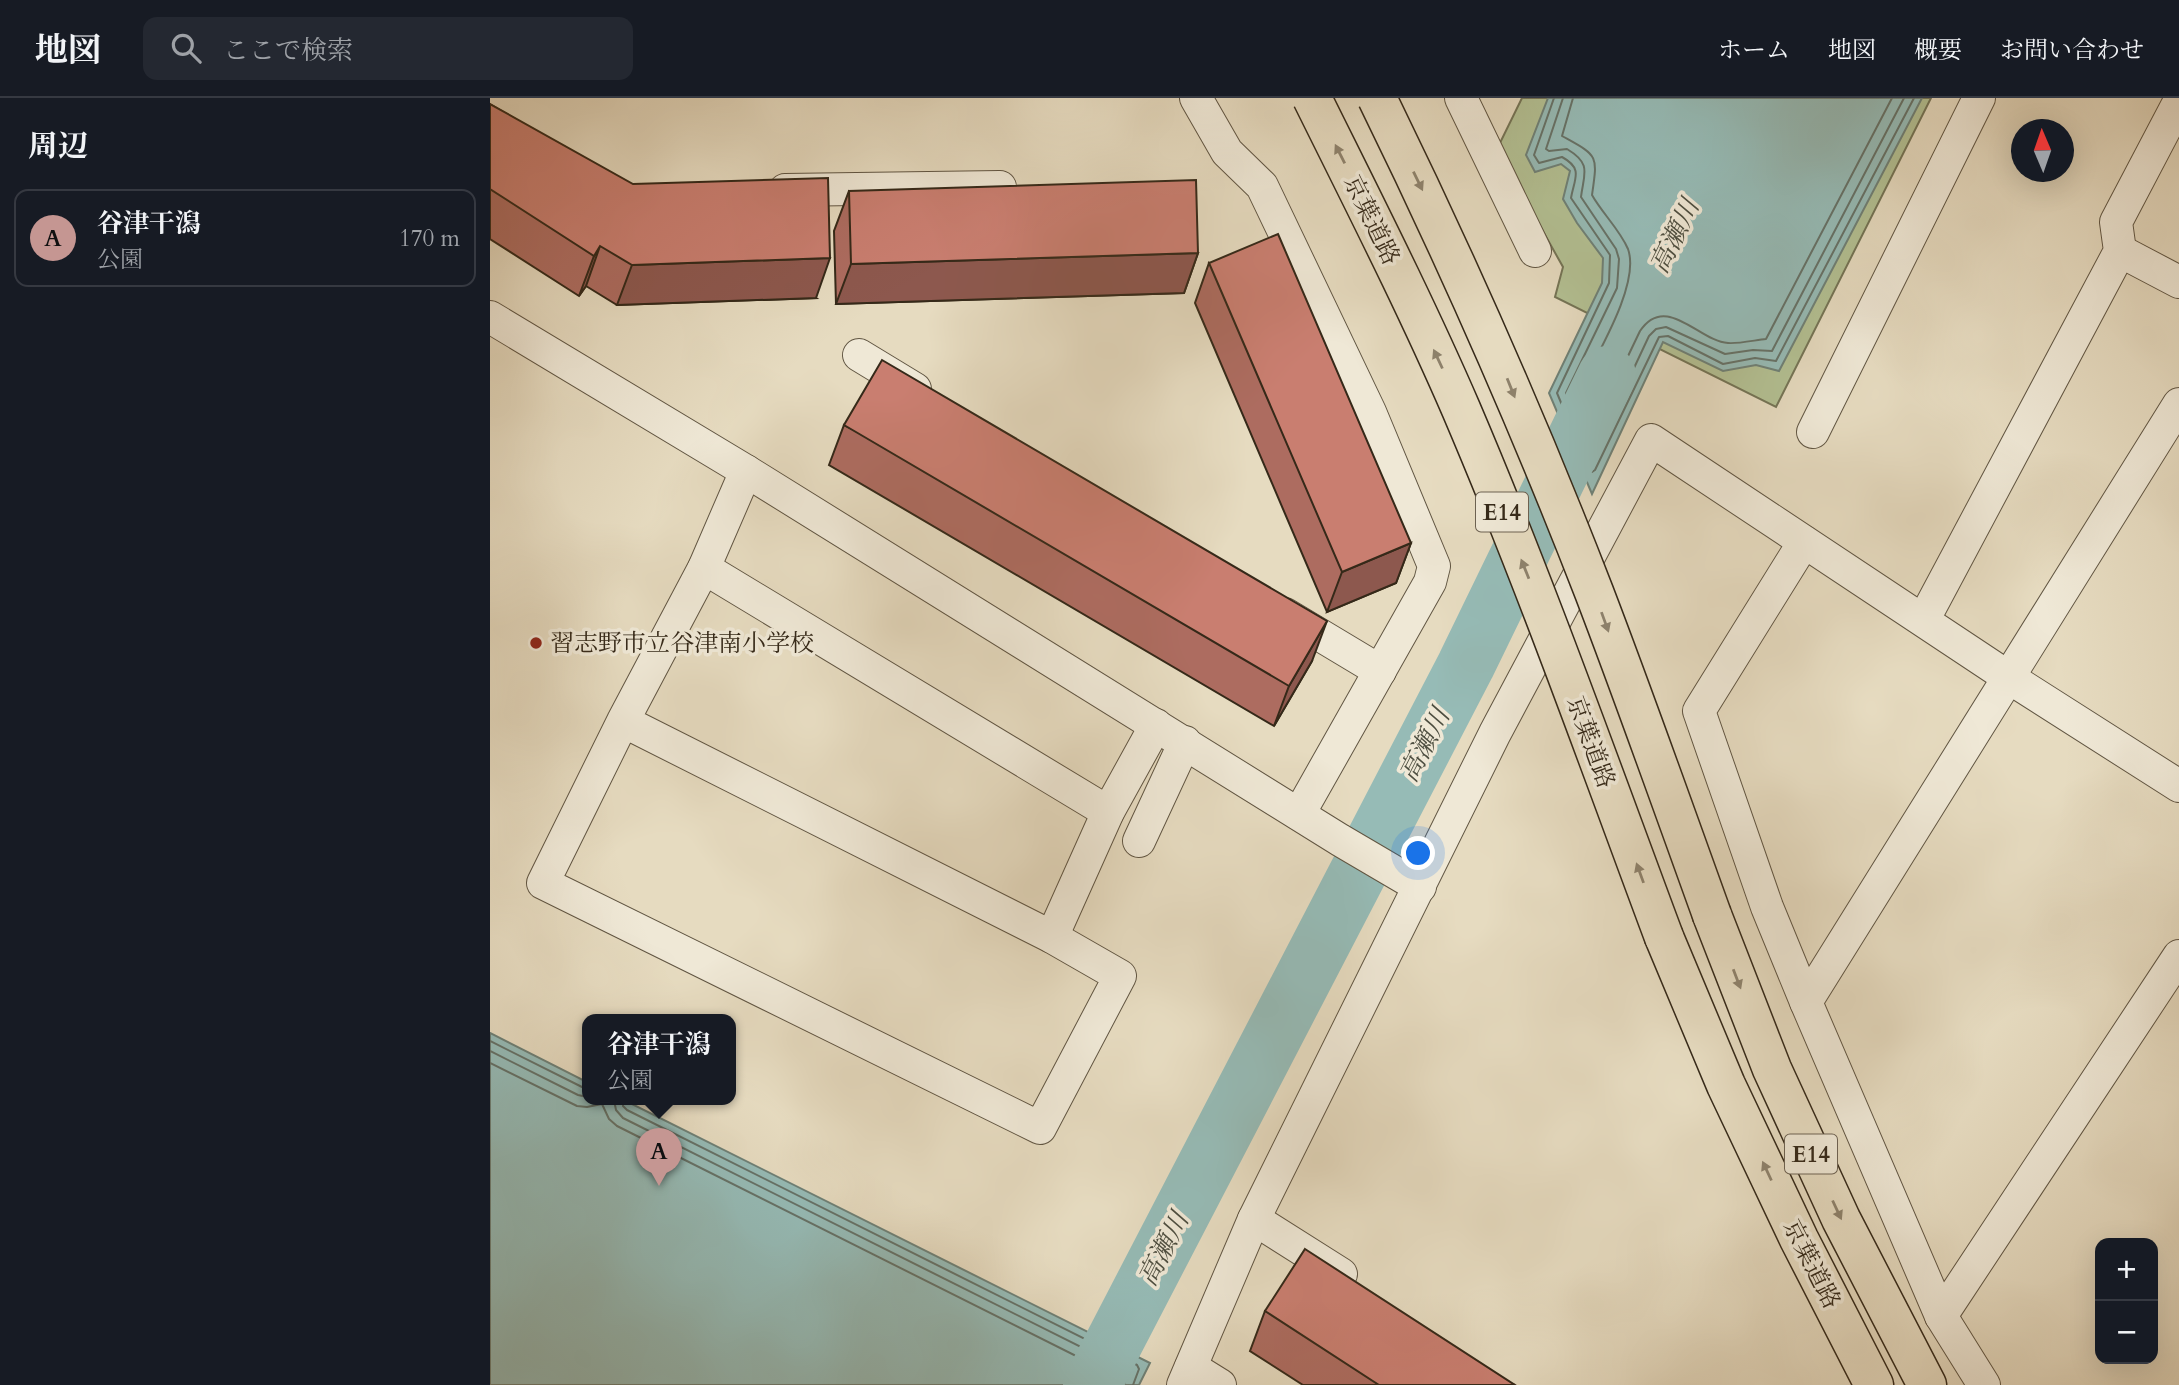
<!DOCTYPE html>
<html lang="ja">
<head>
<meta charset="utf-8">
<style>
	:root { --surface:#171b24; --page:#242831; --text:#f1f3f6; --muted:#9ea1a6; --line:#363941; --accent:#c59692 }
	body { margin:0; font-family:Cardo,"Noto Serif JP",serif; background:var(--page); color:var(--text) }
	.controls { position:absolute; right:21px; bottom:21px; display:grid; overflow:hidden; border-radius:14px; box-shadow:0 7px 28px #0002 }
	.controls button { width:63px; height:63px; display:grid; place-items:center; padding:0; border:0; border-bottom:2px solid var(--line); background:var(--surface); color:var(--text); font:35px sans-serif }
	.compass { position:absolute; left:1521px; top:21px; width:63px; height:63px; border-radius:50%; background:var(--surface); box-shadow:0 7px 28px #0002; rotate:358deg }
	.you { position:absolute; left:929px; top:756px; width:24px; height:24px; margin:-18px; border:5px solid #fff; border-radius:50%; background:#1a73e8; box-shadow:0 0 0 10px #1a73e833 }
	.badge { display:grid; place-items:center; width:46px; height:46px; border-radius:50%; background:var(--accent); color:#111; font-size:23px; font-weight:700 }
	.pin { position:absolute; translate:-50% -58px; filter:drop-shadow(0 2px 4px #0008) }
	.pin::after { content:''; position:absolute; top:37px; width:24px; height:21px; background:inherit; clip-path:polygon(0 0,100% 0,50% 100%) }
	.popup { position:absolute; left:92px; top:916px; width:154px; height:91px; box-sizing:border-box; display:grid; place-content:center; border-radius:14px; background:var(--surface); filter:drop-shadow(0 2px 5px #0005); font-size:23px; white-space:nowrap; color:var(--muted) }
	.popup b { font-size:26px; color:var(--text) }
	.popup::after { content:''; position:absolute; left:50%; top:100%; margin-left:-14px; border:14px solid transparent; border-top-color:var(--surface) }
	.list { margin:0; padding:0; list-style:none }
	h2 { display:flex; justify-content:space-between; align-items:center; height:91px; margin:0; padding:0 28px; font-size:30px }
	h2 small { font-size:23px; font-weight:400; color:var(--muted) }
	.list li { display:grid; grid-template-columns:46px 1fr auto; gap:21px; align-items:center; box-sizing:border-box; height:98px; margin:0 14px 14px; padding:0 14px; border:2px solid var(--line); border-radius:14px }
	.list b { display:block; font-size:26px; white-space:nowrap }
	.list p { margin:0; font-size:23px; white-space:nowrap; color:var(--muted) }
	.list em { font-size:23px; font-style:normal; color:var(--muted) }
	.icon { flex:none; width:38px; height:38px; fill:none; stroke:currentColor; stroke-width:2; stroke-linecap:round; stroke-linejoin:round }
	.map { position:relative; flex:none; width:1689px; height:1287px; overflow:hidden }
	header { display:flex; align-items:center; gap:42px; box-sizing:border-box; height:98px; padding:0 35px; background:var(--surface); border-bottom:2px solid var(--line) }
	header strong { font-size:33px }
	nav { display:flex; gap:38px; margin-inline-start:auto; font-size:24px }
	.search { width:490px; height:63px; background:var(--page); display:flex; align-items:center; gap:18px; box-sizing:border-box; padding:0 24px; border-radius:14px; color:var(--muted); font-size:26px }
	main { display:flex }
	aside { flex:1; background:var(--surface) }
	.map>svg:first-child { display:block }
	.green { fill:#b3c093; stroke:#747456; stroke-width:2 }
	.water { fill:#96bbb6; stroke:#6f8177; stroke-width:2 }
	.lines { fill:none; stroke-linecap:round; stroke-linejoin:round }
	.shore { stroke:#667268; stroke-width:2 }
	.river { stroke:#96bbb6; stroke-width:58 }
	.minor-casing { stroke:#615643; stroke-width:34 }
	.highway-casing { stroke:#352919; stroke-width:41 }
	.minor { stroke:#efe8d6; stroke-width:32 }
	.highway { stroke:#e6dbc0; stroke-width:38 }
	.highway-bridge-casing { stroke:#352919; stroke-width:41; stroke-linecap:butt }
	.highway-bridge { stroke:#e6dbc0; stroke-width:38 }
	.wall { fill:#ad6c60; stroke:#352919; stroke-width:2 }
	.shaded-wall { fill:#8d584e; stroke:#352919; stroke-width:2 }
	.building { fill:#c97e70; stroke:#352919; stroke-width:2 }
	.oneway { fill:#8e826c }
	.poi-dot { fill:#8f2418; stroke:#efe8d6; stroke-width:2.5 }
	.labels { text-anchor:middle; stroke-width:7; stroke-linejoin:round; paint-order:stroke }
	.shield { fill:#efe8d6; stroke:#6d6252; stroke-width:2 }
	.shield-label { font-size:23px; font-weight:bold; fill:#352919 }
	.street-label { font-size:24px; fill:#352919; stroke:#efe8d6 }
	.poi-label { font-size:24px; fill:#352919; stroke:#efe8d6; text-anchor:start }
	.water-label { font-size:26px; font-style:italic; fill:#4d4e40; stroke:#efe8d6 }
</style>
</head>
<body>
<header>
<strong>地図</strong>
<div class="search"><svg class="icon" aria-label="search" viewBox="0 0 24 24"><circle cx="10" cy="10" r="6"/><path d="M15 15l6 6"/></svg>ここで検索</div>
<nav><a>ホーム</a><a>地図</a><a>概要</a><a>お問い合わせ</a></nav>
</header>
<main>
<aside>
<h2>周辺<small></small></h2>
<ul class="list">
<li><span class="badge">A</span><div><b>谷津干潟</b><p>公園</p></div><em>170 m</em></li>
</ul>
</aside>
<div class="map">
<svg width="1689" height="1287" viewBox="0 0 1689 1287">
	<rect width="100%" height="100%" fill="#e6dbc0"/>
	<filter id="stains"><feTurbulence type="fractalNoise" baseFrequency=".00286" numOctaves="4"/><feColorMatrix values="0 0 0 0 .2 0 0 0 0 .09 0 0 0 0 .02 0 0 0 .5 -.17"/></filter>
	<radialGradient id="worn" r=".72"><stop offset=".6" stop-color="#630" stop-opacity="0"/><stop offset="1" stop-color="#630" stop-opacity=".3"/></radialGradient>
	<path class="green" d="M1032 0H1441L1286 309 1065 199 1073 169 1007 51Z"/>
	<g class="water">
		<path d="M1058 0H1432L1289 273 1266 267 1233 273 1173 244 1102 396 1059 295 1112 185 1113 160 1087 125 1073 101 1080 73 1071 66 1045 74 1036 57Z"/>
		<path d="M0 935 97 984V1002H134L660 1265 649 1287H0Z"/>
	</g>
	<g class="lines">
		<g class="shore">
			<path d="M1064 0 1044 57 1049 65 1072 59C1094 71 1084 81 1081 100L1120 157 1119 185 1067 295 1099 372 1102 374 1105 372 1169 239 1178 238 1233 266 1265 260 1286 263 1424 0"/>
			<path d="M1073 0 1056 51 1059 53 1077 51C1102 66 1094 75 1091 99L1126 151 1129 161 1127 190 1076 295 1099 351 1103 353 1106 351 1159 238 1166 231 1176 229 1235 256 1263 252 1282 253 1414 0"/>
			<path d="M1083 0 1072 38C1108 58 1108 56 1102 97 1112 115 1130 132 1138 151 1151 187 1104 261 1088 295L1100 325 1103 327 1106 325 1150 233C1176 194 1210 244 1238 245 1247 246 1266 242 1276 241L1402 0"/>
			<path d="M0 943 92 989 97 990"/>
			<path d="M0 953 88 997 97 999"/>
			<path d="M0 965 87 1008 97 1009 112 1006 119 1021 127 1028 622 1276 624 1287"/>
			<path d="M124 1002 126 1012 133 1020 635 1271 637 1274 634 1287"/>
			<path d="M133 1002V1008L137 1012 647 1267 649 1271 643 1287"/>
		</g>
		<path class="river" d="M602 1287 976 567 1117 277"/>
		<defs>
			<g id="minor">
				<path d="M706 0 737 54 772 88 880 314 944 468 940 484 809 716"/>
				<path d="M971 0 1045 153"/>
				<path d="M295 92 510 89"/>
				<path d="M1630 153 1689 184"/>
				<path d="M0 219 256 373 850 742 930 789"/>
				<path d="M369 257 425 291"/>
				<path d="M1323 334 1489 0"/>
				<path d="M1314 444 1209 613 1277 809 1316 904 1451 1218 1494 1287"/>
				<path d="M214 470 618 714"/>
				<path d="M795 516 890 573"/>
				<path d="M1434 521 1630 153 1626 124 1689 4"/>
				<path d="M133 623 562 839 630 878 550 1030 53 785 133 623 214 470 256 373"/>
				<path d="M649 743 695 644"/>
				<path d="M562 839 618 714 666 627"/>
				<path d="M1316 904 1689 306"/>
				<path d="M764 1121 851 1176"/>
				<path d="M1451 1218 1689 858"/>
				<path d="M701 1269 730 1287"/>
				<path d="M693 1287 764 1121 1005 635 1161 342 1518 579 1689 688"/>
			</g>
			<g id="highway">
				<path d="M1222 817 1282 971 1351 1121 1437 1287"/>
				<path d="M1174 839 1236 987 1309 1141 1384 1287"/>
			</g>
		</defs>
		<use href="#minor" class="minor-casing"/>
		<use href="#highway" class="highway-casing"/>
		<use href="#minor" class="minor"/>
		<use href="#highway" class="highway"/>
		<defs>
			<g id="highway-bridge">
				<path d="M822 0C873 103 925 205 971 311 1045 484 1108 662 1174 839"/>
				<path d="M887 0C966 161 1039 326 1104 494 1145 601 1183 709 1222 817"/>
			</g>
		</defs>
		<use href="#highway-bridge" class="highway-bridge-casing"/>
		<use href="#highway-bridge" class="highway-bridge"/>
	</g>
	<g class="wall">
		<path d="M0 6 326 200 127 207 96 188 89 198 0 141Z"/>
		<path d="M359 93 708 155 694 195 346 206 344 133Z"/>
		<path d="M719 165 921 445 906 485 837 514 705 205Z"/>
		<path d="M354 327 822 563 784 628 339 367Z"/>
		<path d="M775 1213 1025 1287H813L760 1253Z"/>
	</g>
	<g class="shaded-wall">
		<path d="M110 148 96 188 89 198 104 158Z"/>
		<path d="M708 155 694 195 346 206 361 166Z"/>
		<path d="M340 160 326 200 127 207 142 167Z"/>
		<path d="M921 445 906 485 837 514 852 474Z"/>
		<path d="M837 523 822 563 784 628 799 588Z"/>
	</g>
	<g class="building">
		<path d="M0 6 143 86 338 80 340 160 142 167 110 148 104 158 0 91Z"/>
		<path d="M706 82 708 155 361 166 359 93Z"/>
		<path d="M788 136 921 445 852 474 719 165Z"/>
		<path d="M392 262 837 523 799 588 354 327Z"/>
		<path d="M815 1151 1025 1287H889L775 1213Z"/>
	</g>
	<defs><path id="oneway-solid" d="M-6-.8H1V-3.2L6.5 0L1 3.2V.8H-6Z" transform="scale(1.75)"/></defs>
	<g class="oneway">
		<use href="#oneway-solid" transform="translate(850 56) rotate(-117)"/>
		<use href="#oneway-solid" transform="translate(928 83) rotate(64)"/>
		<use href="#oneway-solid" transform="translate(948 261) rotate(-115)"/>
		<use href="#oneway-solid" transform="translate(1021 290) rotate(68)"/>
		<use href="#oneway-solid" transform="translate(1035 471) rotate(-112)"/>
		<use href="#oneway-solid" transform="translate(1115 524) rotate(70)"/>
		<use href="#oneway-solid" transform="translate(1150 775) rotate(-110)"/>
		<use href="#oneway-solid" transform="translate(1247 881) rotate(69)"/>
		<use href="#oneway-solid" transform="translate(1277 1073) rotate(-115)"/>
		<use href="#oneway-solid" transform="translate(1347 1112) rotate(65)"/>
	</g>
	<circle class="poi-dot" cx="46" cy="545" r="7"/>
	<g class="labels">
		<g class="shield">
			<rect x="986" y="394.5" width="52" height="39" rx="5"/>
			<rect x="1295" y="1036.5" width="52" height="39" rx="5"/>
		</g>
		<g class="shield-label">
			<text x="1012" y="422">E14</text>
			<text x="1321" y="1064">E14</text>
		</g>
		<g class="street-label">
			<text transform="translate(882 122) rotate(64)" y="8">京葉道路</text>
			<text transform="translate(1101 644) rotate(70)" y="8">京葉道路</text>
			<text transform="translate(1322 1166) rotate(63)" y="8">京葉道路</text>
		</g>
		<g class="poi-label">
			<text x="60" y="553">習志野市立谷津南小学校</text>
		</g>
		<g class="water-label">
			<text transform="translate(1184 138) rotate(-64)" y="9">高瀬川</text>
			<text transform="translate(934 647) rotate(-63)" y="9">高瀬川</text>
			<text transform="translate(673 1151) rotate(-63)" y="9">高瀬川</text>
		</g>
	</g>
	<rect width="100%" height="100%" filter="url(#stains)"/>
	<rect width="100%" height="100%" fill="url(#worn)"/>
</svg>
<div class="controls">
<button>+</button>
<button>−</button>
</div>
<svg class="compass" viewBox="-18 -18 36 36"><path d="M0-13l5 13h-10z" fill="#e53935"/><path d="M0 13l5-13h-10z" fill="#9ea1a6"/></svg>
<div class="you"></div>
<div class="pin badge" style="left:169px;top:1088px">A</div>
<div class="popup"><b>谷津干潟</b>公園</div>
</div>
</main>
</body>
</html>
